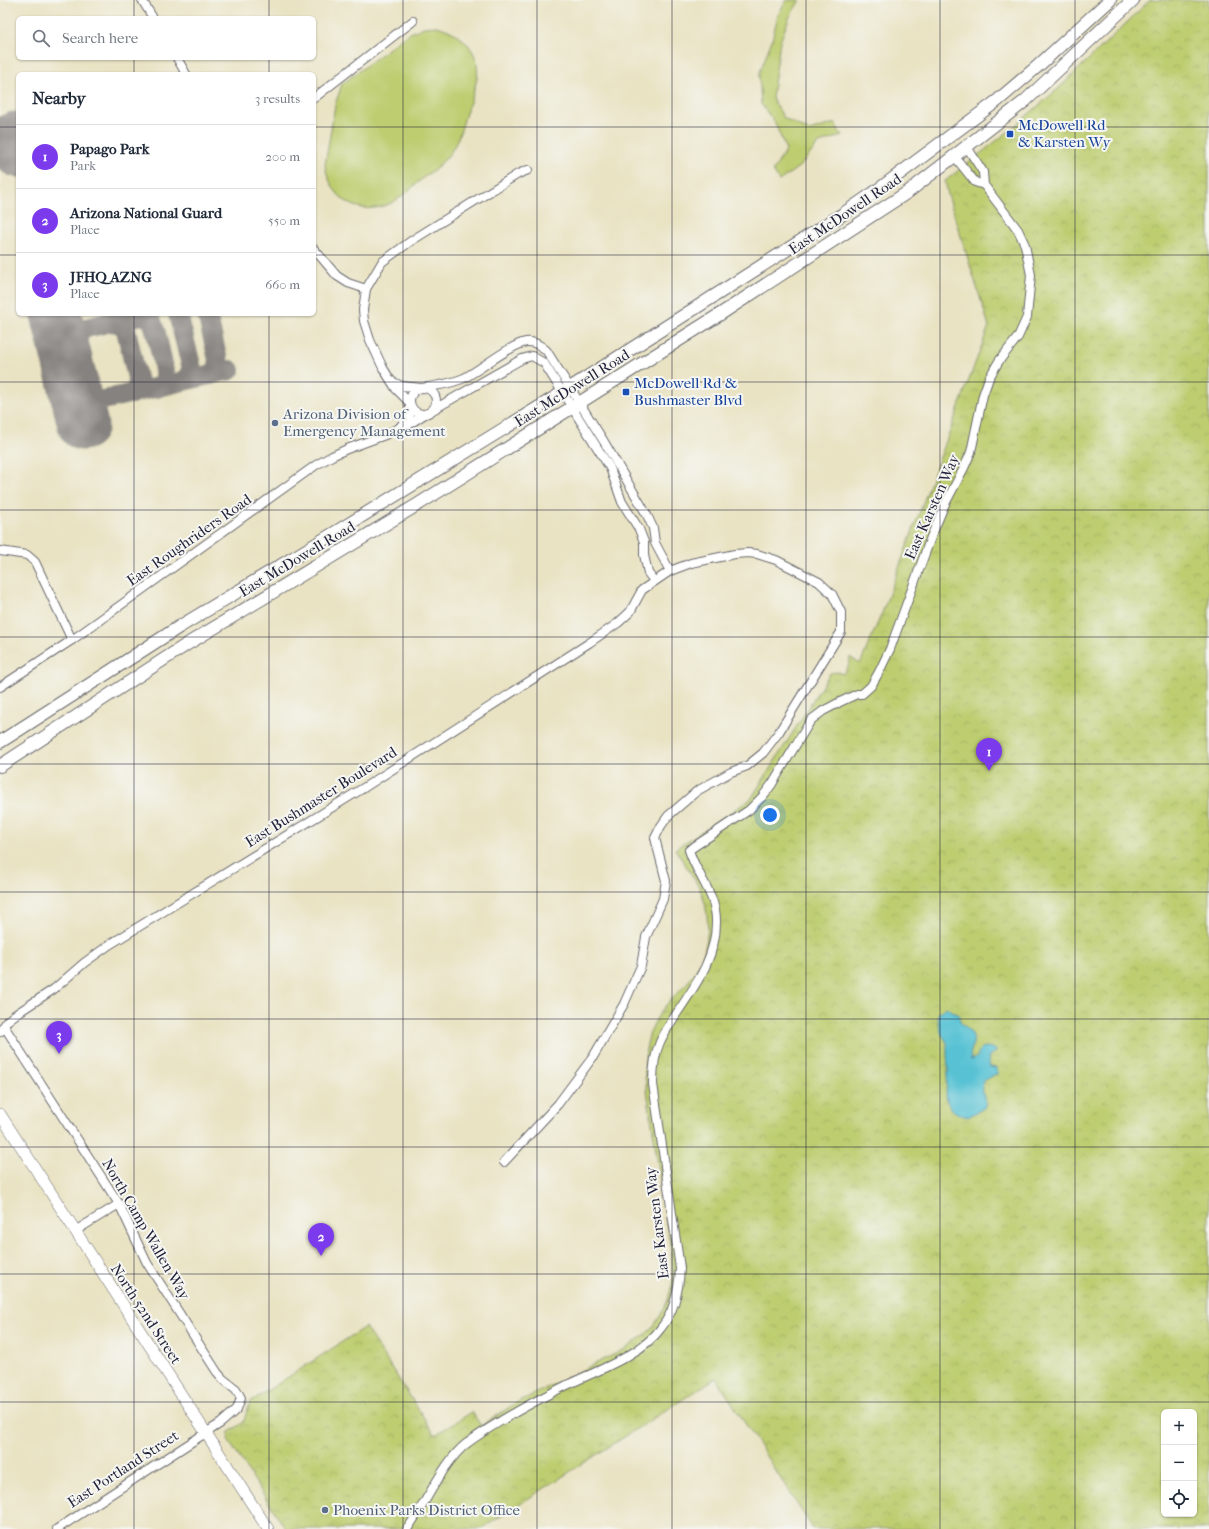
<!DOCTYPE html>
<html lang="en">
<head>
<meta charset="utf-8">
<style>
	:root { --surface:#fff; --page:#f2f2f3; --text:#1f2937; --muted:#747a83; --line:#e0e1e3; --accent:#7c3aed }
	body { margin:0; font-family:"IM FELL French Canon",serif; background:var(--page); color:var(--text) }
	.controls { position:absolute; right:12px; bottom:12px; display:grid; overflow:hidden; border-radius:6px; box-shadow:0 1px 3px #0004 }
	.controls button { width:36px; height:36px; display:grid; place-items:center; padding:0; border:0; border-bottom:1px solid var(--line); background:var(--surface); color:var(--text); font:20px sans-serif }
	.you { position:absolute; left:770px; top:815px; width:14px; height:14px; margin:-10px; border:3px solid #fff; border-radius:50%; background:#1a73e8; box-shadow:0 0 0 6px #1a73e833 }
	.badge { display:grid; place-items:center; width:26px; height:26px; border-radius:50%; background:var(--accent); color:#fff; font-size:13px; font-weight:700 }
	.pin { position:absolute; translate:-50% -33px; filter:drop-shadow(0 1px 2px #0008) }
	.pin::after { content:''; position:absolute; top:21px; width:14px; height:12px; background:inherit; clip-path:polygon(0 0,100% 0,50% 100%) }
	.list { margin:0; padding:0; list-style:none }
	h2 { display:flex; justify-content:space-between; align-items:center; height:52px; margin:0; padding:0 16px; font-size:17px }
	h2 small { font-size:13px; font-weight:400; color:var(--muted) }
	.list li { display:grid; grid-template-columns:26px 1fr auto; gap:12px; align-items:center; box-sizing:border-box; height:64px; padding:0 16px; border-top:1px solid var(--line) }
	.list b { display:block; font-size:15px; white-space:nowrap }
	.list p { margin:0; font-size:13px; white-space:nowrap; color:var(--muted) }
	.list em { font-size:13px; font-style:normal; color:var(--muted) }
	.icon { flex:none; width:22px; height:22px; fill:none; stroke:currentColor; stroke-width:2; stroke-linecap:round; stroke-linejoin:round }
	.map { position:relative; flex:none; width:1209px; height:1529px; overflow:hidden }
	.search { position:absolute; background:var(--surface); box-shadow:0 1px 3px #0004; left:16px; top:16px; width:300px; height:44px; display:flex; align-items:center; gap:10px; box-sizing:border-box; padding:0 14px; border-radius:6px; color:var(--muted); font-size:15px }
	.panel { position:absolute; background:var(--surface); box-shadow:0 1px 3px #0004; left:16px; top:72px; width:300px; height:244px; border-radius:6px }
	.map>svg:first-child { display:block }
	.grass { fill:#bdcd70; stroke:#707856 }
	.park { fill:url(#park-crowns); stroke:#707856; fill-rule:evenodd }
	.water { fill:#58c2d4; stroke:#3d7288 }
	.lines { fill:none; stroke-linecap:round; stroke-linejoin:round }
	.taxiway { stroke:#86827f; stroke-width:20 }
	.runway { stroke:#86827f; stroke-width:51 }
	.minor-casing { stroke:#68666b; stroke-width:10 }
	.secondary-casing { stroke:#68666b; stroke-width:12 }
	.primary-casing { stroke:#68666b; stroke-width:14 }
	.minor { stroke:#fff; stroke-width:8 }
	.secondary { stroke:#fff; stroke-width:11 }
	.primary { stroke:#fff; stroke-width:12 }
	.grid { fill:none; stroke:#22223b; stroke-width:1; stroke-opacity:0.55 }
	.transit-dot { fill:#1a4fb4; stroke:#f6f6f2; stroke-width:1.5 }
	.service-dot { fill:#5c6f8a; stroke:#f6f6f2; stroke-width:1.5 }
	.labels { text-anchor:middle; stroke-width:4; stroke-linejoin:round; paint-order:stroke }
	.transit-label { font-size:15px; fill:#164399; stroke:#f6f6f2; text-anchor:start }
	.street-label { font-size:15px; fill:#22223b; stroke:#f6f6f2 }
	.service-label { font-size:15px; fill:#4e5e75; stroke:#f6f6f2; text-anchor:start }
</style>
</head>
<body>
<div class="map">
<svg width="1209" height="1529" viewBox="0 0 1209 1529">
	<defs>
		<pattern id="park-crowns" width="20" height="18" patternUnits="userSpaceOnUse"><rect width="20" height="18" fill="#bdcd70"/><path d="M2 6a3 3 0 1 1 6 0M12 15a3 3 0 1 1 6 0" fill="none" stroke="#a2b062"/></pattern>
	</defs>
	<rect width="100%" height="100%" fill="#f6f6f2"/>
	<filter id="ink" filterUnits="userSpaceOnUse"><feTurbulence type="fractalNoise" baseFrequency=".025" numOctaves="2"/><feDisplacementMap in="SourceGraphic" scale="8" xChannelSelector="R" yChannelSelector="G"/><feConvolveMatrix kernelMatrix="1 2 1 2 8 2 1 2 1" color-interpolation-filters="sRGB"/></filter>
	<filter id="wash" filterUnits="userSpaceOnUse"><feTurbulence type="fractalNoise" baseFrequency=".012" numOctaves="4" result="noise"/><feDisplacementMap in="SourceGraphic" scale="16" xChannelSelector="R" yChannelSelector="G"/><feGaussianBlur stdDeviation="0.9" result="paint"/><feColorMatrix in="noise" values="0 0 0 0 0 0 0 0 0 0 0 0 0 0 0 0 0 1.4 0 .05"/><feComposite in="paint" operator="in"/></filter>
	<g filter="url(#wash)">
		<rect width="100%" height="100%" fill="#e9e3c3"/>
		<g class="grass">
			<path d="M787 0H800L789 18 780 42 772 98 784 118 809 131 835 123 842 136 819 143 800 166 779 181 773 171 786 150 775 123 761 104 759 74 772 40 778 15Z"/>
			<path d="M437 26C462 33 481 51 477 78 475 90 470 102 466 113 462 127 457 146 447 157 440 166 430 172 422 179 412 187 402 198 391 203 358 219 330 198 325 165L335 105 342 84 408 34 424 27Z"/>
		</g>
		<path class="park" d="M1150 0H1209V1529H813L716 1378 481 1529H286L228 1440 229 1432 243 1423 250 1402 365 1327 435 1435 472 1412 481 1426 516 1403 625 1349 644 1335 655 1324 662 1313 668 1300 673 1281V1265L645 1077C644 1056 646 1036 657 1018 665 1004 676 995 687 983 707 960 712 929 704 900 698 881 685 865 675 849L751 799 830 673 837 672 843 674 849 665 850 657 860 664 882 613 989 326 948 195 945 181 1014 127 1060 87ZM1164 1412H1194V1514H1164Z"/>
		<path class="water" d="M946 1007 960 1016V1022C964 1026 969 1029 972 1034 977 1041 968 1052 971 1060L976 1058C978 1056 978 1054 979 1051 982 1045 991 1047 996 1050V1052L989 1056 988 1059 990 1067 997 1068 998 1073 983 1081C982 1089 983 1096 986 1103L984 1108 968 1117C940 1110 946 1094 948 1071 948 1064 947 1059 947 1052 946 1049 948 1046 947 1043 946 1040 944 1038 942 1035 940 1030 938 1020 938 1014Z"/>
		<g class="lines">
			<g class="taxiway">
				<path d="M178 314 192 369 189 377 183 381"/>
				<path d="M207 314 219 364 218 369 210 375"/>
				<path d="M140 315C144 316 148 316 151 320 156 327 165 372 165 381L157 388"/>
				<path d="M112 322 121 324 126 330 138 382 137 389 131 394"/>
				<path d="M61 334 145 314"/>
				<path d="M78 406 230 370"/>
			</g>
			<g class="runway">
				<path d="M15 137 18 152"/>
				<path d="M56 314 83 425"/>
			</g>
		</g>
	</g>
	<g filter="url(#ink)">
		<g class="lines">
			<defs>
				<g id="minor">
					<path d="M142 0 153 18"/>
					<path d="M177 58 186 74"/>
					<path d="M314 98 413 21"/>
					<path d="M955 157 975 182 984 185"/>
					<path d="M314 249 337 276 348 283 366 289"/>
					<path d="M393 382 402 386 421 388"/>
					<path d="M421 388C435 386 451 384 464 378 480 370 510 345 526 342 534 341 540 345 546 350L603 440 647 515 653 528 655 543 670 571"/>
					<circle cx="423" cy="401" r="13"/>
					<path d="M410 403 396 389 383 368 370 340 364 321 363 310 366 289 382 262 411 241 518 174 528 170"/>
					<path d="M431 411 522 359 532 356 544 363 610 468 622 502 639 529 644 542V555L648 573 654 581"/>
					<path d="M399 428 410 415V404"/>
					<path d="M0 551 27 555 35 562 72 640"/>
					<path d="M0 687 72 640 316 465 332 456 347 449 385 435 399 428 405 427 425 414"/>
					<path d="M4 1026 119 1204 147 1263 217 1372 223 1379 236 1389 241 1398 237 1409 221 1423 57 1529"/>
					<path d="M0 1032 7 1021 16 1014 54 989 84 963 109 945 365 787 589 643 618 623 630 612 642 590 670 571 691 563 735 554 748 553 757 554 776 560 819 582 832 594 841 612V632L779 732 763 753 747 766 731 772 697 791 668 816 661 826 655 838 666 881 663 899 646 937 641 966 624 1004 593 1057 558 1104 504 1162"/>
					<path d="M75 1231 119 1204"/>
					<path d="M407 1529C426 1504 443 1462 466 1444 496 1422 529 1404 563 1387 593 1372 641 1356 661 1328 675 1311 679 1290 680 1268L653 1084C653 1069 654 1055 660 1042 664 1033 670 1024 675 1016 695 986 717 957 716 920 716 894 696 874 689 850L749 810 763 796 772 784 811 720 823 711 840 702 857 694H862L871 686 879 672 890 649 931 537 944 506 964 468 971 452 983 395 989 378 999 361 1018 337 1027 317 1031 275 1025 245 1018 230 984 185 983 172 967 147"/>
				</g>
				<path id="secondary" d="M0 1114 268 1529"/>
				<g id="primary">
					<path d="M0 742 179 627 318 543 562 393 843 214 875 192 997 101 1038 66 1110 0"/>
					<path d="M0 766 189 643 417 505 722 313 908 192 1025 101 1133 0"/>
				</g>
			</defs>
			<use href="#minor" class="minor-casing"/>
			<use href="#secondary" class="secondary-casing"/>
			<use href="#primary" class="primary-casing"/>
			<use href="#minor" class="minor"/>
			<use href="#secondary" class="secondary"/>
			<use href="#primary" class="primary"/>
		</g>
	</g>
	<path class="grid" d="M134 0V18M269 0V18M403 0V1529M537 0V1529M672 0V1529M806 0V1529M940 0V1529M1075 0V1529M134 58V74M269 58V74M0 127H18M314 127H1209M0 255H18M314 255H1209M134 314V1529M269 314V1529M0 382H1209M0 510H1209M0 637H1209M0 764H1209M0 892H1209M0 1019H1209M0 1147H1209M0 1274H1209M0 1402H1209"/>
	<g class="transit-dot">
		<rect x="1006" y="130" width="8" height="8" rx="2"/>
		<rect x="622" y="388" width="8" height="8" rx="2"/>
	</g>
	<g class="service-dot">
		<circle cx="275" cy="423" r="4"/>
		<circle cx="325" cy="1510" r="4"/>
	</g>
	<g class="labels">
		<g class="transit-label">
			<text x="1018" y="130">McDowell Rd<tspan x="1018" dy="17">&amp; Karsten Wy</tspan></text>
			<text x="634" y="388">McDowell Rd &amp;<tspan x="634" dy="17">Bushmaster Blvd</tspan></text>
		</g>
		<g class="street-label">
			<text transform="translate(845 214) rotate(-34)" y="5">East McDowell Road</text>
			<text transform="translate(572 388) rotate(-32)" y="5">East McDowell Road</text>
			<text transform="translate(932 507) rotate(-66)" y="5">East Karsten Way</text>
			<text transform="translate(189 540) rotate(-35)" y="5">East Roughriders Road</text>
			<text transform="translate(297 559) rotate(-31)" y="5">East McDowell Road</text>
			<text transform="translate(321 797) rotate(-32)" y="5">East Bushmaster Boulevard</text>
			<text transform="translate(657 1223) rotate(-97)" y="5">East Karsten Way</text>
			<text transform="translate(146 1229) rotate(60)" y="5">North Camp Wallen Way</text>
			<text transform="translate(146 1314) rotate(57)" y="5">North 52nd Street</text>
			<text transform="translate(123 1469) rotate(-33)" y="5">East Portland Street</text>
		</g>
		<g class="service-label">
			<text x="283" y="419">Arizona Division of<tspan x="283" dy="17">Emergency Management</tspan></text>
			<text x="333" y="1515">Phoenix Parks District Office</text>
		</g>
	</g>
</svg>
<div class="controls">
<button>+</button>
<button>−</button>
<button><svg class="icon" aria-label="locate" viewBox="0 0 24 24"><circle cx="12" cy="12" r="6"/><path d="M12 2v4M12 18v4M2 12h4M18 12h4"/></svg></button>
</div>
<div class="you"></div>
<div class="pin badge" style="left:989px;top:771px">1</div>
<div class="pin badge" style="left:321px;top:1256px">2</div>
<div class="pin badge" style="left:59px;top:1054px">3</div>
<div class="search"><svg class="icon" aria-label="search" viewBox="0 0 24 24"><circle cx="10" cy="10" r="6"/><path d="M15 15l6 6"/></svg>Search here</div>
<section class="panel">
<h2>Nearby<small>3 results</small></h2>
<ul class="list">
<li><span class="badge">1</span><div><b>Papago Park</b><p>Park</p></div><em>200 m</em></li>
<li><span class="badge">2</span><div><b>Arizona National Guard</b><p>Place</p></div><em>550 m</em></li>
<li><span class="badge">3</span><div><b>JFHQ AZNG</b><p>Place</p></div><em>660 m</em></li>
</ul>
</section>
</div>
</body>
</html>
